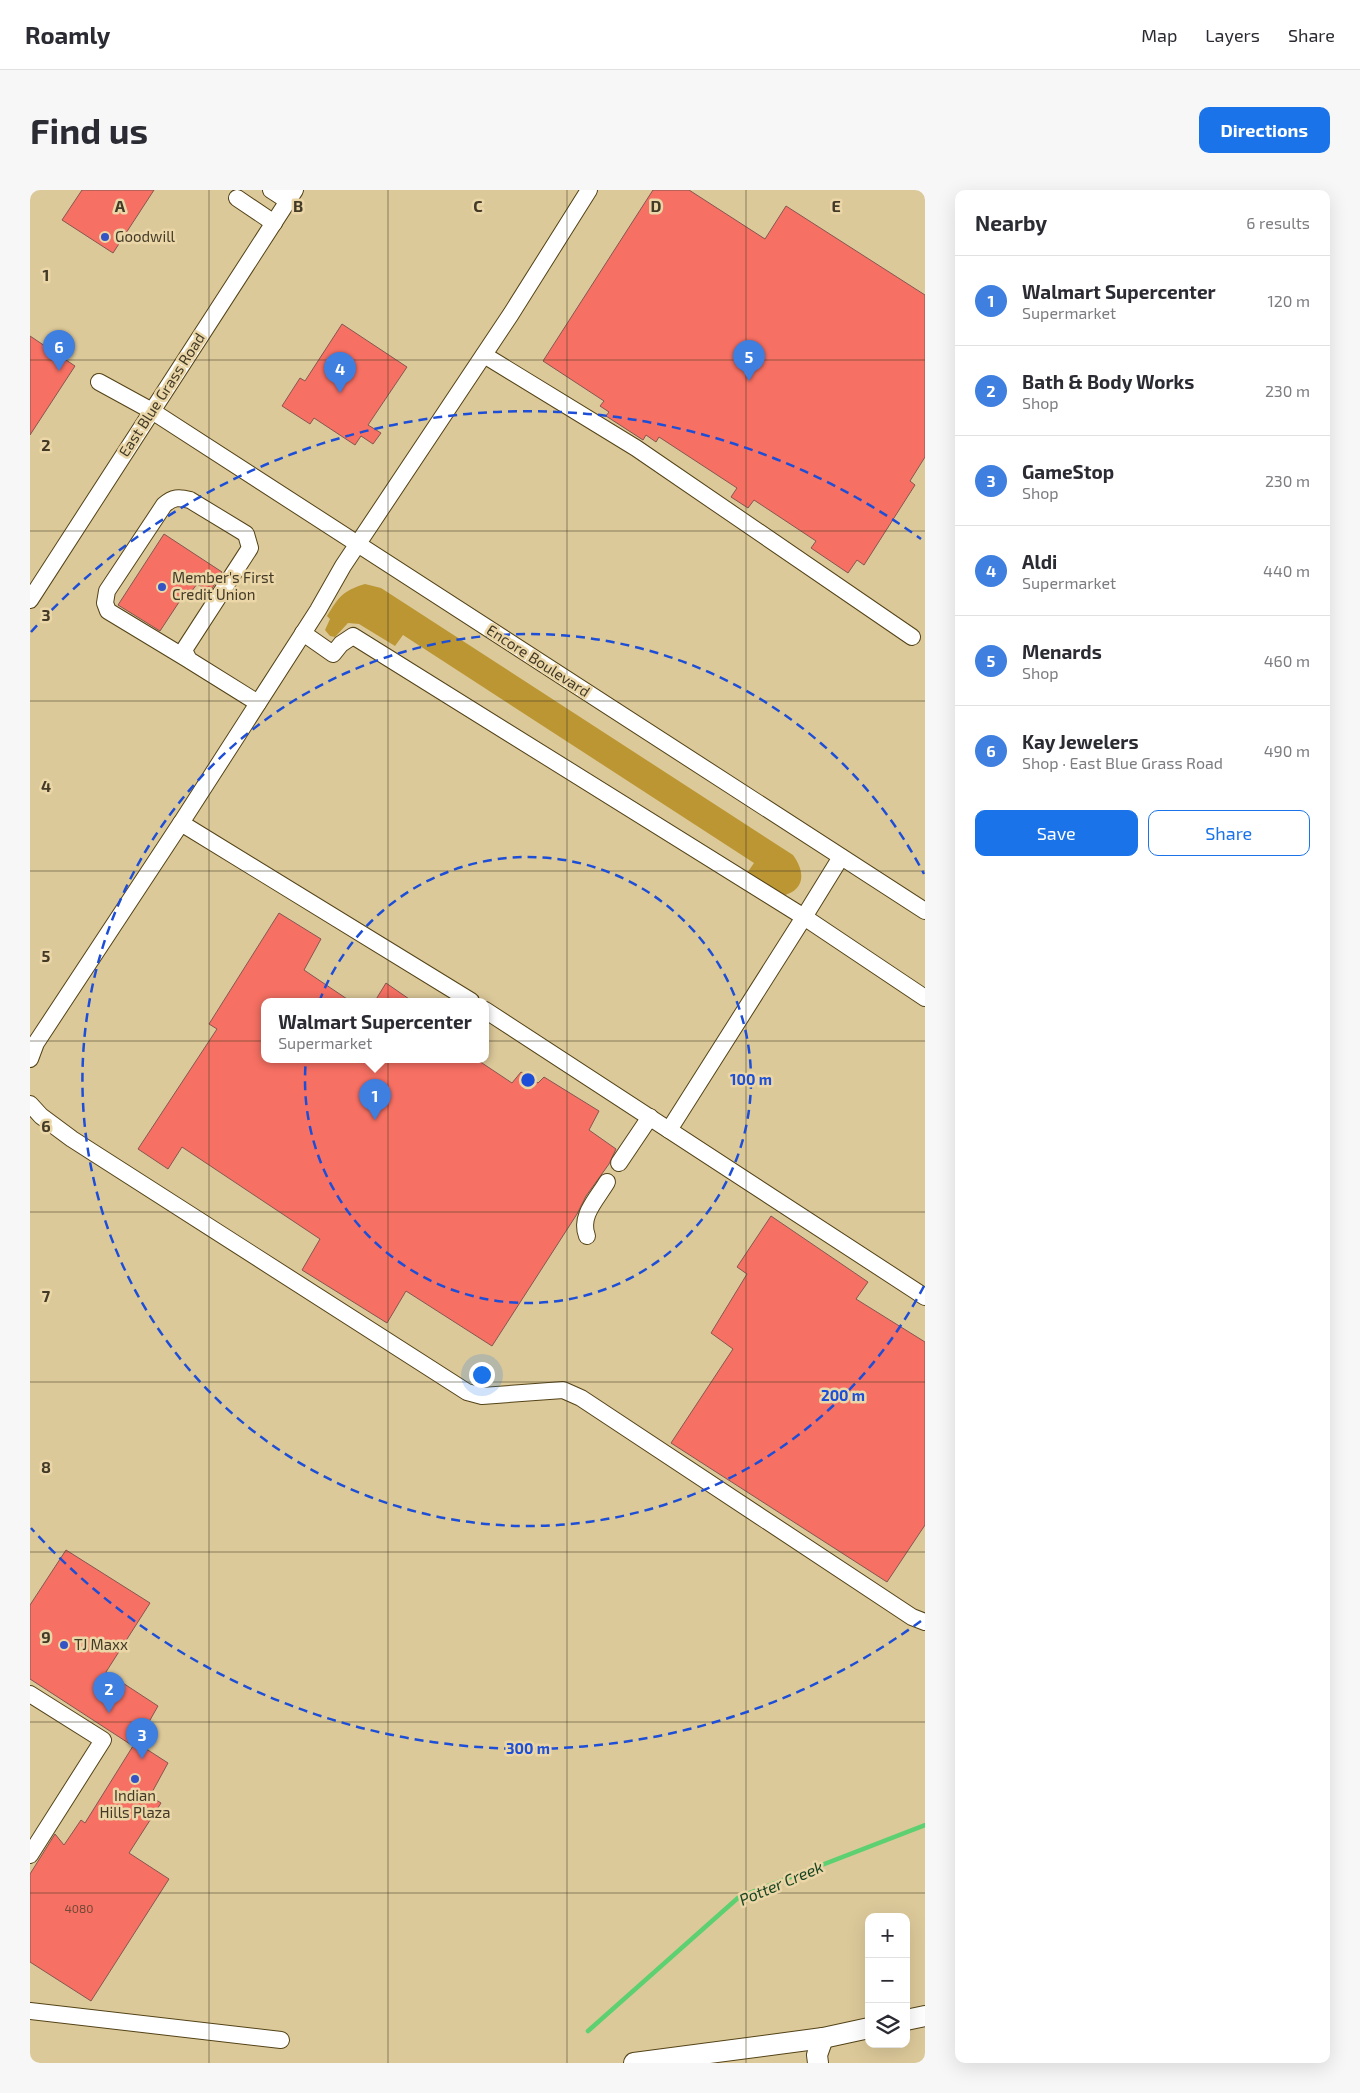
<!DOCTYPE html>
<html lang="en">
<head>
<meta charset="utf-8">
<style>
	:root { --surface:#fff; --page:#f7f7f7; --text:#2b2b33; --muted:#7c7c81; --line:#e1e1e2; --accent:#1a73e8 }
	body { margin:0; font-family:"Exo 2",sans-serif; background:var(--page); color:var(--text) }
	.controls { position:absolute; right:15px; bottom:15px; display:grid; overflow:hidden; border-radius:10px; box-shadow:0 5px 20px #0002 }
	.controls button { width:45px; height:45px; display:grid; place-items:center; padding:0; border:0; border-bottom:1px solid var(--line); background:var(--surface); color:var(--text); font:25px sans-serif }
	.you { position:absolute; left:451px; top:1184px; width:18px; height:18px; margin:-12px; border:4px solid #fff; border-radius:50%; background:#1a73e8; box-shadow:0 0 0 8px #1a73e833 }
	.badge { display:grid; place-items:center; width:32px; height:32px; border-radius:50%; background:var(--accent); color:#fff; font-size:16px; font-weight:700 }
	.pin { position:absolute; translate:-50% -41px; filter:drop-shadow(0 1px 2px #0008) }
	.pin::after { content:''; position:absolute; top:26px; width:18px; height:15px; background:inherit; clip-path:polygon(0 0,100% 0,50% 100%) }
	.popup { position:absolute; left:231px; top:808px; width:228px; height:65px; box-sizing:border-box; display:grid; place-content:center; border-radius:10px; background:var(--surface); filter:drop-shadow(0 1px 4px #0005); font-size:16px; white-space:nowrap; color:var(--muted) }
	.popup b { font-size:19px; color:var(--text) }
	.popup::after { content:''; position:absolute; left:50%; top:100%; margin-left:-10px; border:10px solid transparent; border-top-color:var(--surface) }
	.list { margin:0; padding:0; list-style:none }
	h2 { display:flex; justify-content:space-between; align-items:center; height:65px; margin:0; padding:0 20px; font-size:21px }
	h2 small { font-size:16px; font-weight:400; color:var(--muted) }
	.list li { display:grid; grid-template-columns:32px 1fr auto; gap:15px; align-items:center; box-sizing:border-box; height:90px; padding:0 20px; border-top:1px solid var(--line) }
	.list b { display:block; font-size:19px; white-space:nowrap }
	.list p { margin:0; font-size:16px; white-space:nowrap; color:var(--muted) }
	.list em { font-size:16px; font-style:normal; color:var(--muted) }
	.actions { display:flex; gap:10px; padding:15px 20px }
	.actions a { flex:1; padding:11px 0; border:1px solid var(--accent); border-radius:10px; text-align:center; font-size:18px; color:var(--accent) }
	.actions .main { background:var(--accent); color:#fff }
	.icon { flex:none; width:28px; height:28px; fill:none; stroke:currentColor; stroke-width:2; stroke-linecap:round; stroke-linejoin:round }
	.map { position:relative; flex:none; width:895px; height:1873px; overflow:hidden; border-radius:10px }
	header { display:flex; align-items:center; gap:30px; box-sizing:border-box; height:70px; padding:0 25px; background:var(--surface); border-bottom:1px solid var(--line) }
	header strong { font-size:24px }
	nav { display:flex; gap:28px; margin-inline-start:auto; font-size:18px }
	.intro { display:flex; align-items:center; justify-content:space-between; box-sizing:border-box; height:120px; padding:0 30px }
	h1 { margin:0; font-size:35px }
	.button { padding:12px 22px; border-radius:10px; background:var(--accent); color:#fff; font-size:18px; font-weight:700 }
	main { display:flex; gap:30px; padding:0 30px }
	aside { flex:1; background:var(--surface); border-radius:10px; box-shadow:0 5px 20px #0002 }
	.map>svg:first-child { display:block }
	.green { fill:#bb9633 }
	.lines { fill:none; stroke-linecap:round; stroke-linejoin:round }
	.stream { stroke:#5dd072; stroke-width:4.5 }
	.building { fill:#f67063; stroke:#865650 }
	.minor-casing { stroke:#544317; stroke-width:18 }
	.major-casing { stroke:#544317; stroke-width:22 }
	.minor { stroke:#fff; stroke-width:16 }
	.major { stroke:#fff; stroke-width:20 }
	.grid { fill:none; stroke:#423a27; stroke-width:1; stroke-opacity:0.55 }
	.ring { fill:none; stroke:#1d4ed8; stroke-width:2.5; stroke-dasharray:9 6 }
	.poi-dot { fill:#3453c4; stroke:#ead6a7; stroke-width:2 }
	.labels { text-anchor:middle; stroke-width:5; stroke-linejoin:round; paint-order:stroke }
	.number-label { font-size:12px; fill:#6f4836 }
	.poi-label { font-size:15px; fill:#423a27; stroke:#ead6a7; text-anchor:start }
	.street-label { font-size:15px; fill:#423a27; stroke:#ead6a7 }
	.water-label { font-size:16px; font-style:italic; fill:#184521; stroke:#ead6a7 }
	.grid-label { font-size:16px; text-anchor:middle; font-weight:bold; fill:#423a27; stroke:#ead6a7; stroke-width:5; stroke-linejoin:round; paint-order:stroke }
	.centre { fill:#1d4ed8; stroke:#ead6a7; stroke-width:2.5 }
	.ring-label { font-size:15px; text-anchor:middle; font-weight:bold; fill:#1d4ed8; stroke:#ead6a7; stroke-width:5; stroke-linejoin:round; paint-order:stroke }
</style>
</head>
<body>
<header>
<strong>Roamly</strong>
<nav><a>Map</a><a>Layers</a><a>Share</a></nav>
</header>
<div class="intro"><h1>Find us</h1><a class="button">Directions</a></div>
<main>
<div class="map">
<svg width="895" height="1873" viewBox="0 0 895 1873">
	<rect width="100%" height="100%" fill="#dcc99a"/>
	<path class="green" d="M335 394 351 398 763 665C776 683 775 701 751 706L717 683 724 673 373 445 365 456 329 434 318 433 305 447 300 446 295 440 300 429 297 426C309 407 312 401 335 394Z"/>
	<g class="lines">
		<path class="stream" d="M558 1841 709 1707 895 1635"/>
	</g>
	<g class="building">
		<path d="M52 0H124L83 63 32 30Z"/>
		<path d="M623 0H659L735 49 756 16 895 105V267L880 291 885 295 834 375 827 370 818 383 781 358 786 351 724 310 718 318 701 307 707 298 629 247 626 252 616 245 613 250 576 226 579 222 570 216 574 211 513 171Z"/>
		<path d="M312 134 377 177 338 235 351 243 343 254 331 246 325 255 284 228 280 234 252 216 270 188 275 191Z"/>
		<path d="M0 146 45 176 0 245Z"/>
		<path d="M134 344 192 382 180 402 167 394 161 402 157 400 130 441 88 415Z"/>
		<path d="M249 723 291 749 274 780 320 811H235V869H446L482 893 491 882 508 893 514 887 569 921 559 940 586 959 579 974 556 1006 547 1024 462 1156 376 1101 357 1133 272 1080 290 1049 152 957 138 979 108 959 187 839 179 834Z"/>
		<path d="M356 793 382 811H345Z"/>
		<path d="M741 1026 838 1092 826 1109 895 1152V1335L857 1392 641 1253 703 1159 681 1143 717 1084 707 1077Z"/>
		<path d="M36 1360 120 1413 76 1482 128 1516 107 1553 138 1573 120 1606 131 1613 99 1663 139 1689 61 1811 0 1772V1684L25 1644 34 1655 51 1630 55 1633 103 1556 0 1489V1415Z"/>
	</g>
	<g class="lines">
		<defs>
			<g id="minor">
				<path d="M241 0 258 11"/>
				<path d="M207 8 244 33"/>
				<path d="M454 165 606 258 882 447"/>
				<path d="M69 192 122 221 895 721"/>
				<path d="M0 410 265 0"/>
				<path d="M273 443 303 464 311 454 323 446 774 727 639 940"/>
				<path d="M159 470 78 421 75 413 77 401 134 315C143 307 149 307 160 310L216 344 220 358 154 460 159 470 228 513"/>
				<path d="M151 633 288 420 313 376 481 124 559 0"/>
				<path d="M811 667 774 727 895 808"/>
				<path d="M455 820 895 1107"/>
				<path d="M0 869 6 853 151 633 441 811"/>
				<path d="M0 914 11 926 42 949 437 1202 452 1206 533 1200 551 1208 882 1427 895 1432"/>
				<path d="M589 973 620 927"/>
				<path d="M557 1046C549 1026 567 1009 577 992"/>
				<path d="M0 1504 73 1550 0 1665"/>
				<path d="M0 1821 251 1850"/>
			</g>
			<g id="major">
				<path d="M876 1830 895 1826"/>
				<path d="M604 1873 793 1848 839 1838"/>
				<path d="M788 1873 787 1865 793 1848"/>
			</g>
		</defs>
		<use href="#minor" class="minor-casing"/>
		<use href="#major" class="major-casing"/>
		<use href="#minor" class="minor"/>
		<use href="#major" class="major"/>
	</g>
	<path class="grid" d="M179 0V1873M358 0V1873M537 0V1873M716 0V1873M0 170H895M0 341H895M0 511H895M0 681H895M0 851H895M0 1022H895M0 1192H895M0 1362H895M0 1532H895M0 1703H895"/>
	<g class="ring">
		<circle cx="498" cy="890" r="223"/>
		<path d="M894 1096A446 446 0 1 1 894 684"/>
		<path d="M891 1431A669 669 0 0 1 1 1338M1 442A669 669 0 0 1 891 349"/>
	</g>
	<g class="poi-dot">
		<circle cx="75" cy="47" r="5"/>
		<circle cx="132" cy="397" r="5"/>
		<circle cx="34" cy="1455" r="5"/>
		<circle cx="105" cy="1589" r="5"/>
	</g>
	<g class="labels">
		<g class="number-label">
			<text x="49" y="1723">4080</text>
		</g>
		<g class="poi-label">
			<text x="85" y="52">Goodwill</text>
			<text x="142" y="393">Member's First<tspan x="142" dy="17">Credit Union</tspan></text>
			<text x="44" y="1460">TJ Maxx</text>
			<text x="105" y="1611" text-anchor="middle">Indian<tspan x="105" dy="17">Hills Plaza</tspan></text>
		</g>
		<g class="street-label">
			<text transform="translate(132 205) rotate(-57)" y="5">East Blue Grass Road</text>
			<text transform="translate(508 471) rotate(33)" y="5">Encore Boulevard</text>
		</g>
		<g class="water-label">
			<text transform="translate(751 1693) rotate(-23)" y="6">Potter Creek</text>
		</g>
	</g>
	<g class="grid-label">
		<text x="90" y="22">A</text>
		<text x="268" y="22">B</text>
		<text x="448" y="22">C</text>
		<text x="626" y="22">D</text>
		<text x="806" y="22">E</text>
		<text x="16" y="91">1</text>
		<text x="16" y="261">2</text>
		<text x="16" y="431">3</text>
		<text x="16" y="602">4</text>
		<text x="16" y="772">5</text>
		<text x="16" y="942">6</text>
		<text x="16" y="1112">7</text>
		<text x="16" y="1283">8</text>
		<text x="16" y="1453">9</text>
	</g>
	<circle cx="498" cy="890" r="8" class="centre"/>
	<g class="ring-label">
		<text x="721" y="895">100 m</text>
		<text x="813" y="1211">200 m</text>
		<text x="498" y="1564">300 m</text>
	</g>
</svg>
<div class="controls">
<button>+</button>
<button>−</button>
<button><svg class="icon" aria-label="layers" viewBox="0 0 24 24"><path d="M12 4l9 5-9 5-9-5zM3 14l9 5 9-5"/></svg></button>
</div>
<div class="you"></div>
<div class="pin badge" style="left:345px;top:930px;background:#3f7fe0">1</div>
<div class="popup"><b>Walmart Supercenter</b>Supermarket</div>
<div class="pin badge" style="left:79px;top:1523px;background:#3f7fe0">2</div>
<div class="pin badge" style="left:112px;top:1569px;background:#3f7fe0">3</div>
<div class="pin badge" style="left:310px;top:203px;background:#3f7fe0">4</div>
<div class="pin badge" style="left:719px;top:191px;background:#3f7fe0">5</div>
<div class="pin badge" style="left:29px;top:181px;background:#3f7fe0">6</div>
</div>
<aside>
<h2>Nearby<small>6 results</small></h2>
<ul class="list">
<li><span class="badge" style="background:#3f7fe0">1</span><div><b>Walmart Supercenter</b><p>Supermarket</p></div><em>120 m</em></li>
<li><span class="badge" style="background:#3f7fe0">2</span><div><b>Bath &amp; Body Works</b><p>Shop</p></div><em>230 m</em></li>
<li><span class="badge" style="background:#3f7fe0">3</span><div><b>GameStop</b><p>Shop</p></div><em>230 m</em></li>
<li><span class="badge" style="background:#3f7fe0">4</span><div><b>Aldi</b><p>Supermarket</p></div><em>440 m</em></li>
<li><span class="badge" style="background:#3f7fe0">5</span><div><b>Menards</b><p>Shop</p></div><em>460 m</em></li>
<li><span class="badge" style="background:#3f7fe0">6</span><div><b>Kay Jewelers</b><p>Shop · East Blue Grass Road</p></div><em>490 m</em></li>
</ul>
<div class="actions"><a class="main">Save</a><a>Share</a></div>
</aside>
</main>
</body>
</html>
